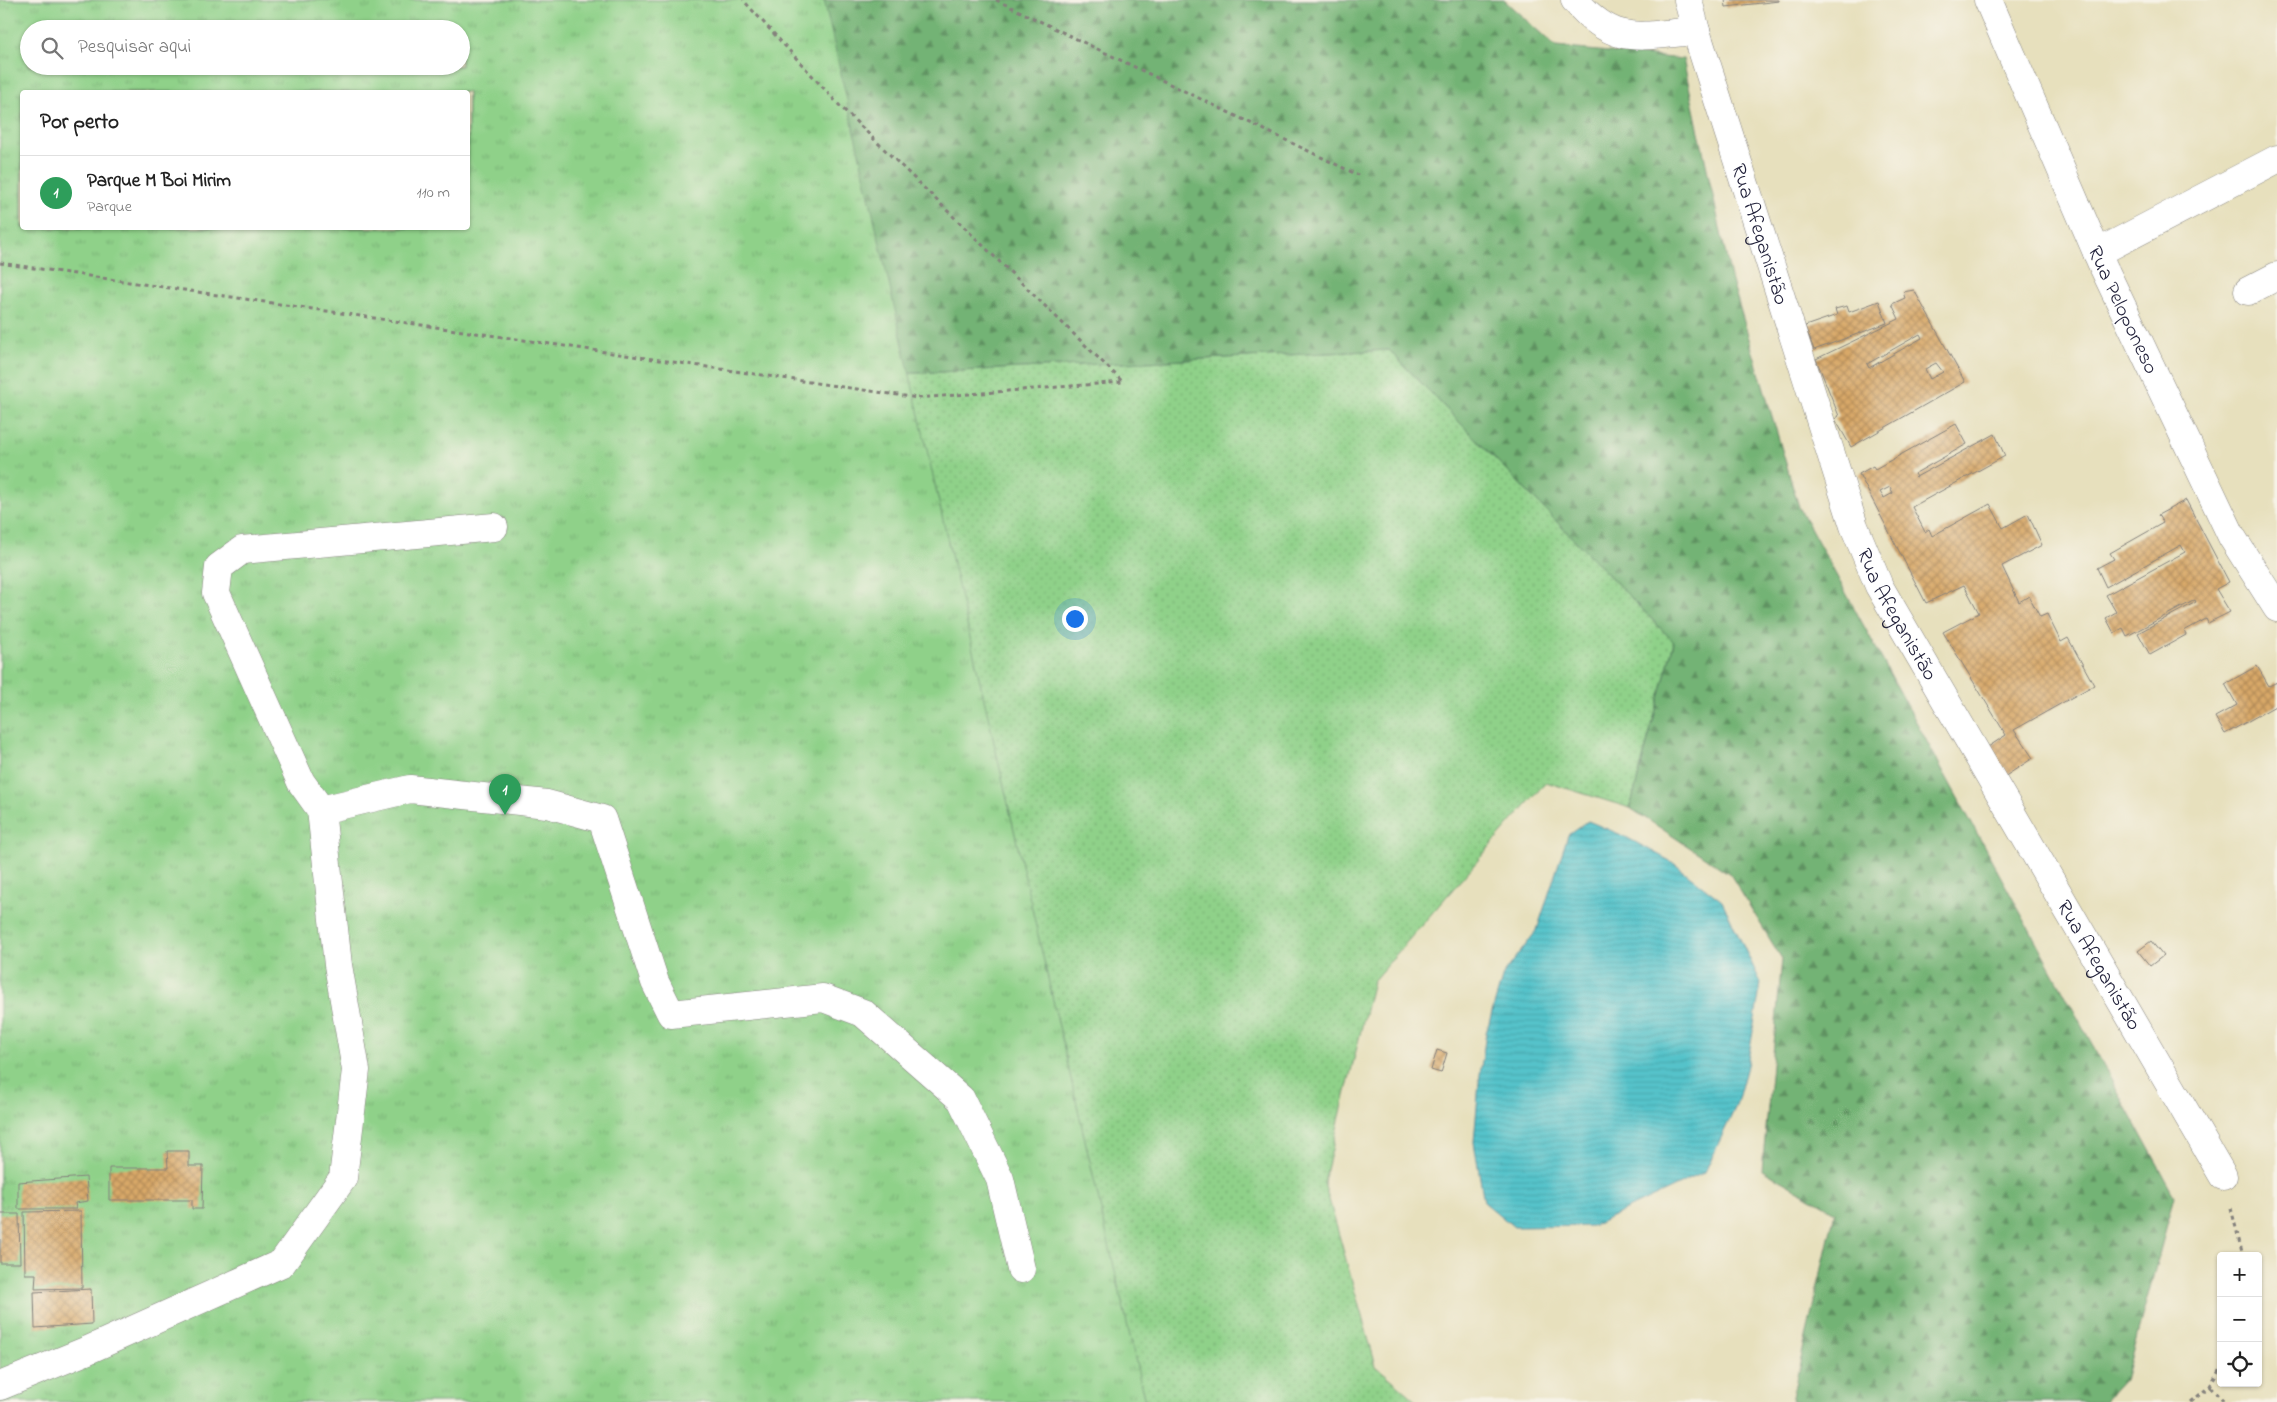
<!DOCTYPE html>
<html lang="pt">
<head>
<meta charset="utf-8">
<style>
	:root { --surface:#fff; --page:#f2f2f2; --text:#222; --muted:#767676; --line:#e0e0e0; --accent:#d1495b }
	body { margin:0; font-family:"Indie Flower",sans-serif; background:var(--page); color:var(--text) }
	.controls { position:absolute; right:15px; bottom:15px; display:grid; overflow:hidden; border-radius:5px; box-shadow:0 1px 4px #0004 }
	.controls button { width:45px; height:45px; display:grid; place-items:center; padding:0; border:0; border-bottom:1px solid var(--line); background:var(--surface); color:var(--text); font:25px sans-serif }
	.you { position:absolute; left:1074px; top:618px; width:18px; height:18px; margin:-12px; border:4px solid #fff; border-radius:50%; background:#1a73e8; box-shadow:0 0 0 8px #1a73e833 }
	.badge { display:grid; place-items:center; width:32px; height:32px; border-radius:50%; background:var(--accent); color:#fff; font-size:16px; font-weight:700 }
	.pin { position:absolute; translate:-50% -41px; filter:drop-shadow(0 1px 2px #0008) }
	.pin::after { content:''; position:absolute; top:26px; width:18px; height:15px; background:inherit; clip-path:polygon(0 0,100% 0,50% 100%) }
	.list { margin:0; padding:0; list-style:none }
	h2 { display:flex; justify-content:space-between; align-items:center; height:65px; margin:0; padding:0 20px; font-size:21px }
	h2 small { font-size:16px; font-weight:400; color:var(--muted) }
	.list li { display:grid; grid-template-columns:32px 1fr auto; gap:15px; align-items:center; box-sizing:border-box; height:75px; padding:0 20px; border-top:1px solid var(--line) }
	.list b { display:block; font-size:19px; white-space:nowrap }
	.list p { margin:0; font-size:16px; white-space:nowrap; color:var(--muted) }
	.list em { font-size:16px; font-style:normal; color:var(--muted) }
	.icon { flex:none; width:28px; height:28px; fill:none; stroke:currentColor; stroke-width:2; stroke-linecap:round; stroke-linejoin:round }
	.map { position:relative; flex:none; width:2277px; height:1402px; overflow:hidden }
	.search { position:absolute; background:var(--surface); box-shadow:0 1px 4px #0004; left:20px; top:20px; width:450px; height:55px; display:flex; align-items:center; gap:12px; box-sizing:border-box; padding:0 18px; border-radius:28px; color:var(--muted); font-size:19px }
	.panel { position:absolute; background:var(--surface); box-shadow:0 1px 4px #0004; left:20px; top:90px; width:450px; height:140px; border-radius:5px }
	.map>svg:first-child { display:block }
	.grass { fill:url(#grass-dots); stroke:#587a62 }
	.forest { fill:url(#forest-firs); stroke:#4a6a58; fill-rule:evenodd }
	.park { fill:url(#park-tufts); stroke:#587a62; fill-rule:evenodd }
	.water { fill:url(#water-rules); stroke:#3c7282 }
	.building { fill:url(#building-cross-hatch); fill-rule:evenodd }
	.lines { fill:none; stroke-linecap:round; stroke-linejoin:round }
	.minor-casing { stroke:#84817c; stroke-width:29 }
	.path { stroke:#84817c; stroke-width:3; stroke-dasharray:4 4; stroke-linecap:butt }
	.minor { stroke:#fff; stroke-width:28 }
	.labels { text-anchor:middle; stroke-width:5; stroke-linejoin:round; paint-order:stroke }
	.street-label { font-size:21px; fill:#22223b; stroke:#f7f3e8 }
</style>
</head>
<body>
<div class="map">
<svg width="2277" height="1402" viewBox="0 0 2277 1402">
	<defs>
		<pattern id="grass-dots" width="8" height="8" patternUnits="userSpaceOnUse" patternTransform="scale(1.25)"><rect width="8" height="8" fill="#8fd189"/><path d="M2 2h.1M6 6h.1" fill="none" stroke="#7bb377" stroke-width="1.8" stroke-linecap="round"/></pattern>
		<pattern id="forest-firs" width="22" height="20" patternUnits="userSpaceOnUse" patternTransform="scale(1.25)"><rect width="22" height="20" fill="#73b375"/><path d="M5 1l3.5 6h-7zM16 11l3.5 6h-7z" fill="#5e9161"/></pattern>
		<pattern id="park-tufts" width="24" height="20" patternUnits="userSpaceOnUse" patternTransform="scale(1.25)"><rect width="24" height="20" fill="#8fd189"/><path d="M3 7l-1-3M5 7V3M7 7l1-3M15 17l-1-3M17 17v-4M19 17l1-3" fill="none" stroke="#7bb377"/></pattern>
		<pattern id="water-rules" width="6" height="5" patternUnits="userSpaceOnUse" patternTransform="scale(1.25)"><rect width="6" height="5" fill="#55c3ca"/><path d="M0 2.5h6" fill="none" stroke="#4aa7ae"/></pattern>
		<pattern id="building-cross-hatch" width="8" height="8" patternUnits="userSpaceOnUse" patternTransform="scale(1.25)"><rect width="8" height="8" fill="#d8a868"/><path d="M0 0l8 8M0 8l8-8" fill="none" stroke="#af8857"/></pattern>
	</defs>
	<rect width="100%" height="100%" fill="#f7f3e8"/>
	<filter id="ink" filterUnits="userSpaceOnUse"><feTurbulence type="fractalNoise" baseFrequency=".02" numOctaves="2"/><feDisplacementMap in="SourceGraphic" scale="10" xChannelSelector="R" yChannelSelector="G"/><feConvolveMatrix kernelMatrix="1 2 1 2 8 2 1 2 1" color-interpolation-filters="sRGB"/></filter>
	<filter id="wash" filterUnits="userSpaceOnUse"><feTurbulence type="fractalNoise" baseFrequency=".0096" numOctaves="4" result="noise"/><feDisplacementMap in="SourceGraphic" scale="20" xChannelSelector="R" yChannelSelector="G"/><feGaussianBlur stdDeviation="1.12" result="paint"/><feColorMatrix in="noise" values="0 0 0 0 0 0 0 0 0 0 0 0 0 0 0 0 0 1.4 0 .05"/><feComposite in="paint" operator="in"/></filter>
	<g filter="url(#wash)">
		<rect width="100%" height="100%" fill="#e7e0bd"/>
		<path class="grass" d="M1389 350 1674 642 1630 808 1546 782 1373 981 1324 1182 1376 1366 1418 1402H1070L549 391Z"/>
		<path class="forest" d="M0 0H1504L1556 47 1683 59 1731 278 1799 507 2175 1196 2125 1380 2105 1402H1791L1835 1212 1762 1170 1782 959 1730 874 1630 808 1674 642 1389 350 549 391 52 1058ZM29 29H461V66H29ZM22 92H468V228H22Z"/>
		<path class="park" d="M0 0H824L1145 1402H0ZM29 29H461V66H29ZM22 92H468V228H22Z"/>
		<path class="water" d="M1588 821 1624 836 1672 862 1722 901 1761 983 1747 1066 1736 1106 1705 1172 1592 1226 1514 1227 1484 1202 1474 1142 1479 1082 1486 1033 1503 975 1537 930 1568 835Z"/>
		<g id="blocks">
			<g class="building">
				<path d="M1725 0H1779V1L1726 7Z"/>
				<path d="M1914 290 1965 382 1851 447 1835 419 1839 416 1816 359 1899 319 1892 304 1905 298 1903 292ZM1920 334 1922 338 1869 368 1867 364ZM1936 363 1943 372 1930 379 1925 369Z"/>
				<path d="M1879 301 1887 323 1814 350 1805 326 1837 315 1835 309 1847 306 1849 312Z"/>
				<path d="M1956 424 1967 444 1914 474 1916 477 1995 434 2005 456 1912 507 1925 532 1929 529 1932 536 1990 504 2003 528 2028 514 2042 545 2002 566 2019 602 2029 596 2040 617 2047 614 2061 642 2068 638 2094 685 2014 730 2033 758 2004 777 1985 749 2006 735 1943 632 1979 613 1964 585 1926 603 1859 474 1873 466 1875 469ZM1890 487 1893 493 1884 498 1880 492Z"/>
				<path d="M2186 500 2229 582 2216 589 2230 612 2208 623 2206 619 2184 631 2186 635 2150 655 2138 633 2196 602 2195 600 2127 636 2123 628 2114 633 2106 618 2116 612 2106 595 2185 552 2181 545 2106 587 2097 568 2114 559 2110 553 2163 523 2158 515Z"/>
				<path d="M2257 666 2269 686 2277 682V705L2225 734 2215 717 2237 705 2225 684Z"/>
				<path d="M2151 941 2163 956 2150 966 2138 951Z"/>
				<path d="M1437 1050 1447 1053 1441 1073 1431 1070Z"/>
				<path d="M167 1151H189V1166H203L202 1209H192V1200H109V1168H168Z"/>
				<path d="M86 1177 88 1201 75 1203 76 1209H18V1182Z"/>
				<path d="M81 1211 82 1288 35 1289 36 1274H25L24 1212Z"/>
				<path d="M0 1214H19L20 1263H0Z"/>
				<path d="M91 1289 92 1324 35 1328 34 1292Z"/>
			</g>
		</g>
	</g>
	<g filter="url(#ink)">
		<use href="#blocks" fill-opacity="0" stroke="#84817c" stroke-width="1"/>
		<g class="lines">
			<defs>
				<g id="minor">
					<path d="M1575 0C1615 48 1641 35 1696 31"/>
					<path id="s1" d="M1688 0 1696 31 1854 526 1879 586 2223 1176"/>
					<path id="s2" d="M1988 0 2101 262 2232 537 2277 608"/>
					<path d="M2097 253 2277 159"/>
					<path d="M2248 291 2277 276"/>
					<path d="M321 810 410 789 547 804 602 819 655 982 671 1014 823 998 863 1013 961 1099 1000 1179 1021 1269"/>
					<path d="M0 1386 88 1350 282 1263 343 1178 356 1070 338 965 321 810 301 782 216 593 219 567 242 550 494 527"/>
				</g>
			</defs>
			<use href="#minor" class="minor-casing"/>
			<g class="path">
				<path d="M996 0 1358 175"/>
				<path d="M0 263 918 398 1123 382 840 106 743 0"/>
				<path d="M2231 1208 2243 1256"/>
				<path d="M2210 1386 2225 1402"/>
				<path d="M2191 1402 2210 1386 2221 1366"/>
			</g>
			<use href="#minor" class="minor"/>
		</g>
	</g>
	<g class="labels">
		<g class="street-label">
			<text dy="7" stroke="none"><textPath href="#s1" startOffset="245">Rua Afeganistão</textPath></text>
			<text dy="7" stroke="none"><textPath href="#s2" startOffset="338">Rua Peloponeso</textPath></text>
			<text dy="7" stroke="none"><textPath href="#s1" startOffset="650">Rua Afeganistão</textPath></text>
			<text dy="7" stroke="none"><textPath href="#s1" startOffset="1055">Rua Afeganistão</textPath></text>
		</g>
	</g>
</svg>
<div class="controls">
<button>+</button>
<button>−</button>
<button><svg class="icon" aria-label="locate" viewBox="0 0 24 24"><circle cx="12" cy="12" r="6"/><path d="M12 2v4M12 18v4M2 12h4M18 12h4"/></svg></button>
</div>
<div class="you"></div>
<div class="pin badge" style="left:505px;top:815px;background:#2e9e5b">1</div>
<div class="search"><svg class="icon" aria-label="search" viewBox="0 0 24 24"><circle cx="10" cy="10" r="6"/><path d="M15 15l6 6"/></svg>Pesquisar aqui</div>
<section class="panel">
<h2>Por perto<small></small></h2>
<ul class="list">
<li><span class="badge" style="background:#2e9e5b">1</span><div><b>Parque M Boi Mirim</b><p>Parque</p></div><em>110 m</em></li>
</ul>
</section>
</div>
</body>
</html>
